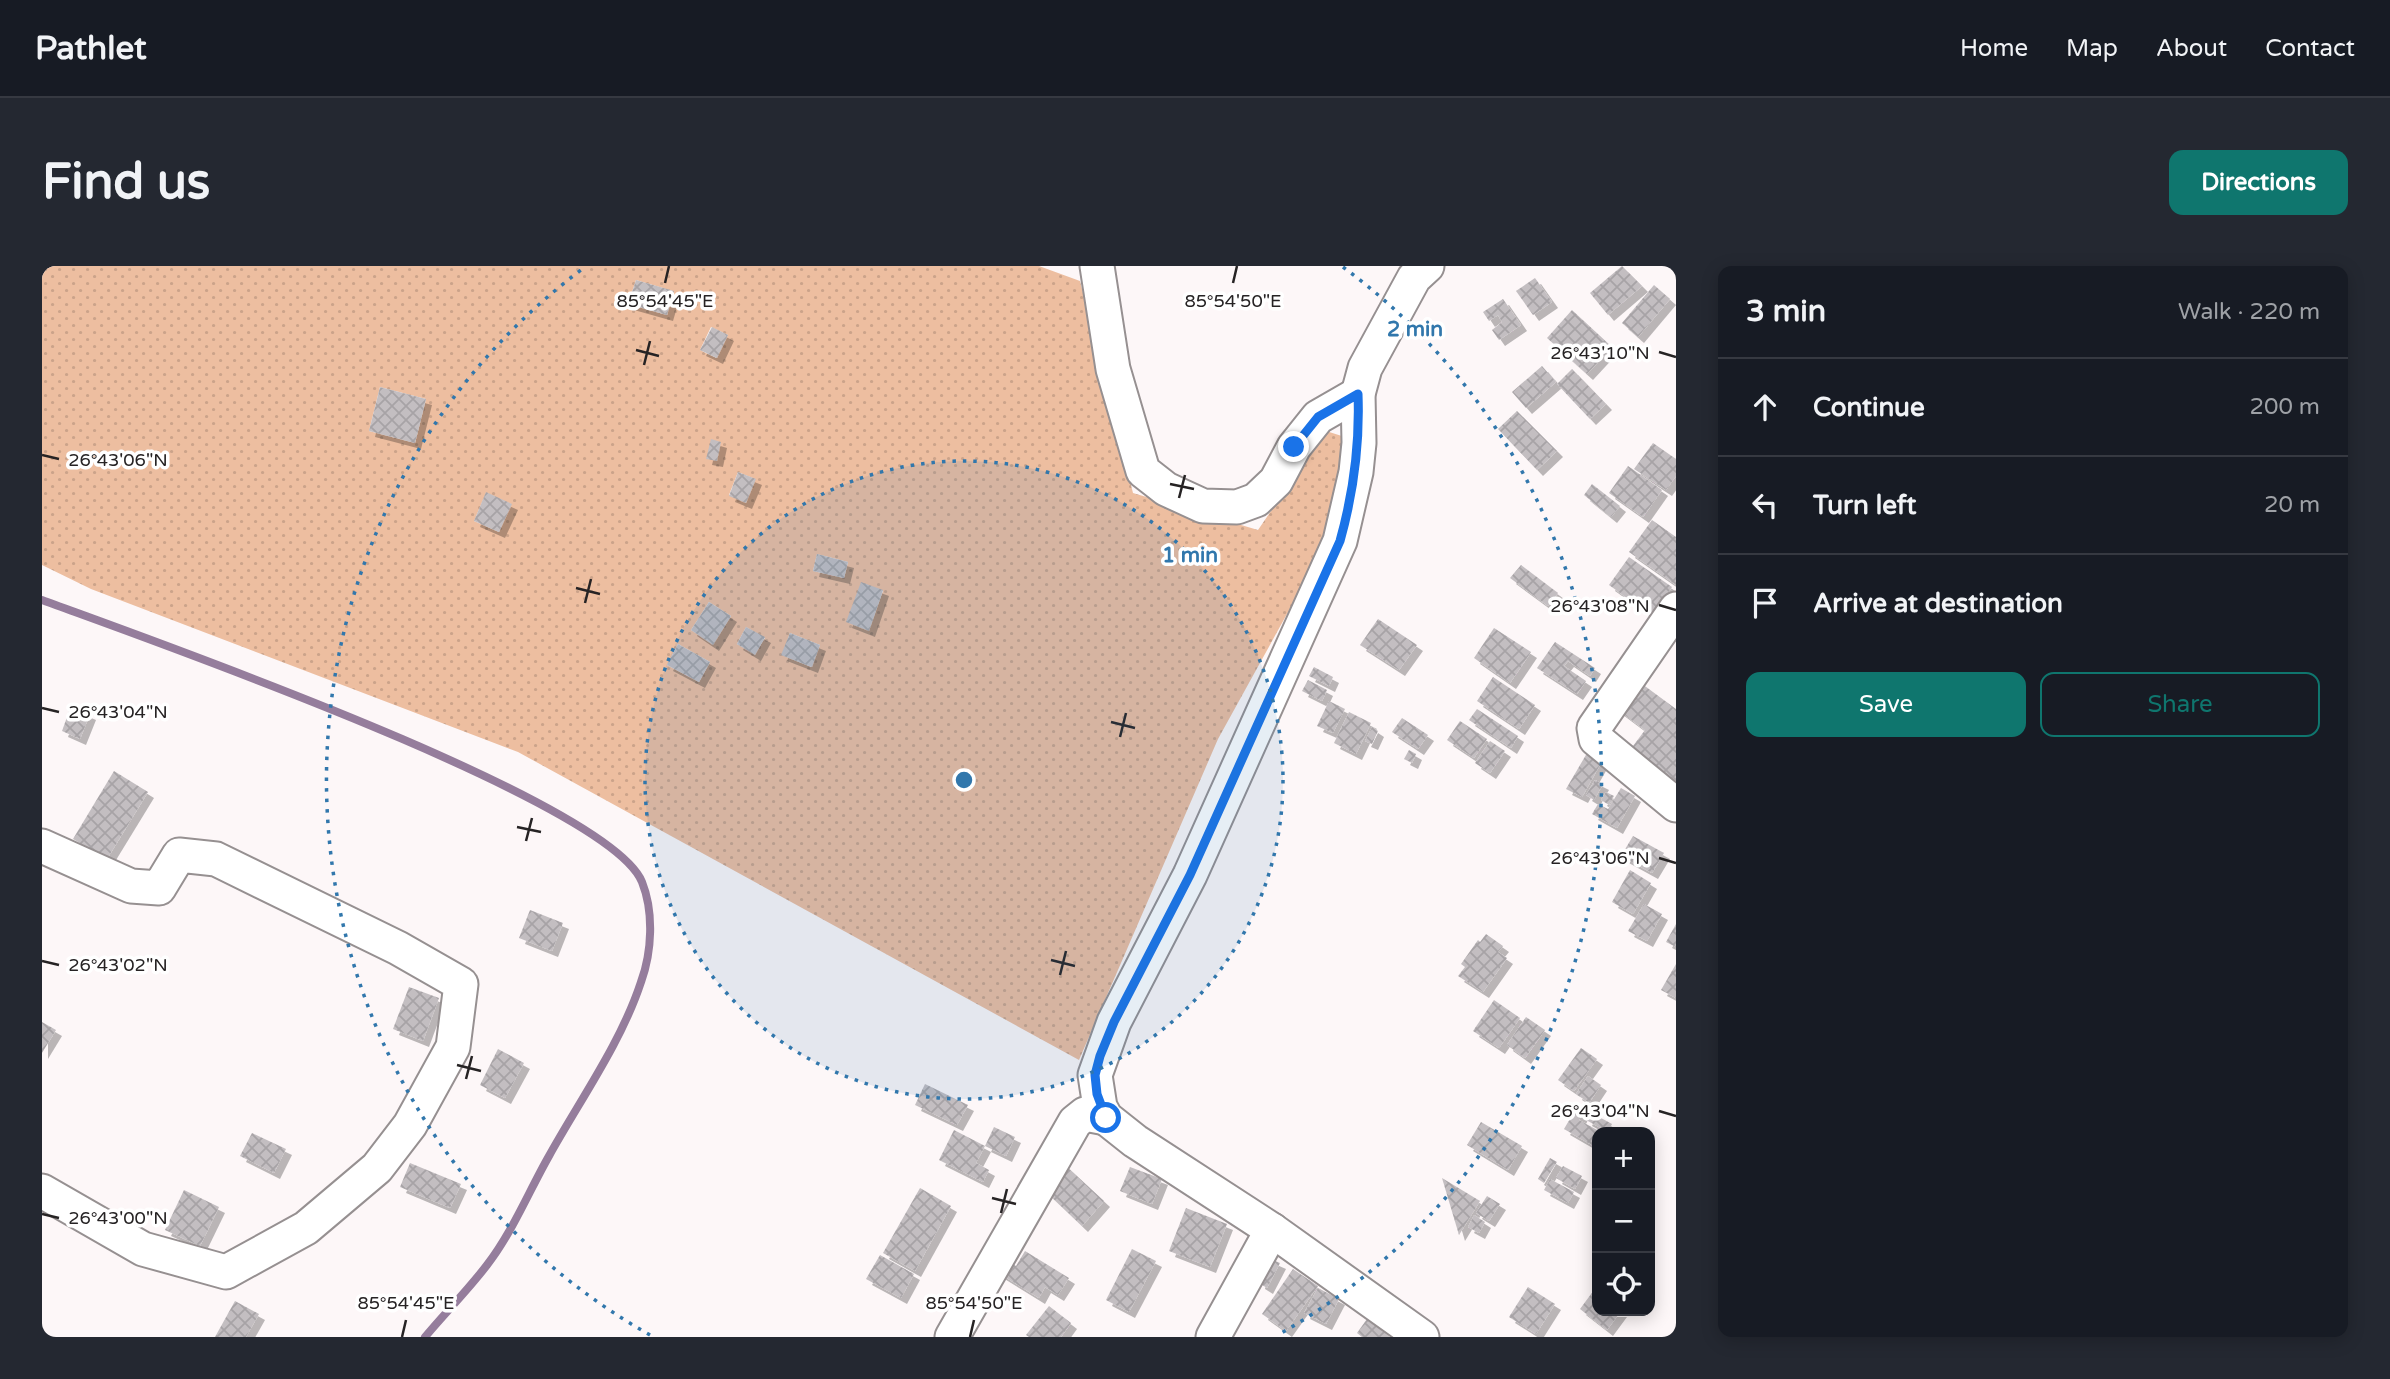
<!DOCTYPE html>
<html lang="en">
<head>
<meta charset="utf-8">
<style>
	:root { --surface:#171b24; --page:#242831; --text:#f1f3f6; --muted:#9ea1a6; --line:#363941; --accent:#0f766e }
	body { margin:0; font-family:"Varela Round",sans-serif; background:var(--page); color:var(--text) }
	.controls { position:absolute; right:21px; bottom:21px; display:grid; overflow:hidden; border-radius:14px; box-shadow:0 4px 18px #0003 }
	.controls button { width:63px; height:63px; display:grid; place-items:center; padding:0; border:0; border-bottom:2px solid var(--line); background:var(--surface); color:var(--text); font:35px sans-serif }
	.stop { position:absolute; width:21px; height:21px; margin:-16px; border:5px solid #1a73e8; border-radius:50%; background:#fff }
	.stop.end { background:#1a73e8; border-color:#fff; box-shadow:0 2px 7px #0008 }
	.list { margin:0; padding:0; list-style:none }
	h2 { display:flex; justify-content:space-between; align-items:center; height:91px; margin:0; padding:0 28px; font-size:30px }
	h2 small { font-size:23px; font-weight:400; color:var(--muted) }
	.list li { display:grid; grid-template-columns:46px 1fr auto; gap:21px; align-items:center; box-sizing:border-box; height:98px; padding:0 28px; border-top:2px solid var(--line) }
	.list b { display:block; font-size:26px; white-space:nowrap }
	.list em { font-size:23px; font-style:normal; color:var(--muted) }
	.actions { display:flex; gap:14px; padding:21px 28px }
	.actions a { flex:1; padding:16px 0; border:2px solid var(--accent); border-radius:14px; text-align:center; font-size:24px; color:var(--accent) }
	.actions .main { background:var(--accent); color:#fff }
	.icon { flex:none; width:38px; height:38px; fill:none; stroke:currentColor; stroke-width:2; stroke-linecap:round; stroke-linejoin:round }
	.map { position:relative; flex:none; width:1634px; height:1071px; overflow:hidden; border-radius:14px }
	header { display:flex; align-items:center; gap:42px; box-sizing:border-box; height:98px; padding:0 35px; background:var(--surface); border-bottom:2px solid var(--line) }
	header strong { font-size:33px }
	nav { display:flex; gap:38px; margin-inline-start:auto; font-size:24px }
	.intro { display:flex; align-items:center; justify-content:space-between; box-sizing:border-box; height:168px; padding:0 42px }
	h1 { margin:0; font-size:49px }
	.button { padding:18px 32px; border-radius:14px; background:var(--accent); color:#fff; font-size:24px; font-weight:700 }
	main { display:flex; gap:42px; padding:0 42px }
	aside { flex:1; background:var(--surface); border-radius:14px; box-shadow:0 4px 18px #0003 }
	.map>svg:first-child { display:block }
	.grass { fill:url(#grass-dots); fill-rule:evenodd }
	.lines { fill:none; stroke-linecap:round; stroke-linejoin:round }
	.stream { stroke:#957d9c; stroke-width:8 }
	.building { fill:url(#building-cross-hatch); filter:url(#shadow) }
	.minor-casing { stroke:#969091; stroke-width:37 }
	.minor { stroke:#fff; stroke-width:33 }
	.route { stroke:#1a73e8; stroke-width:9 }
	.ticks { fill:none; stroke:#262324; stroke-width:2.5 }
	.ring { fill:none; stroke:#3177ac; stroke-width:3.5; stroke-dasharray:3.5 7 }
	.ticks-label { font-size:18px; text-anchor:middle; fill:#262324; stroke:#fff; stroke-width:7; stroke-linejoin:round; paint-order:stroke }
	.centre { fill:#3177ac; stroke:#fff; stroke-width:3.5 }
	.ring-label { font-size:21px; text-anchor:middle; font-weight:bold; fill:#3177ac; stroke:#fff; stroke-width:7; stroke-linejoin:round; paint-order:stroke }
</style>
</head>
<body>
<header>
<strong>Pathlet</strong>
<nav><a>Home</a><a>Map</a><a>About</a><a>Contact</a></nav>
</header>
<div class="intro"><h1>Find us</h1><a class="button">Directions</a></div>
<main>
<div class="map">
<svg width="1634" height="1071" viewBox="0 0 1634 1071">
	<defs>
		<pattern id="grass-dots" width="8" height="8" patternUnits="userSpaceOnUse" patternTransform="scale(1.75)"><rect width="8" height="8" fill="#edbea0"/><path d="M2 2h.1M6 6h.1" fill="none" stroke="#cba38a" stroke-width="1.8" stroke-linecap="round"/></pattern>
		<pattern id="building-cross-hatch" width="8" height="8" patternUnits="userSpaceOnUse" patternTransform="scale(1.75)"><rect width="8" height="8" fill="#c3bec1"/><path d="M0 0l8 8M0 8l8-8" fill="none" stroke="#a7a3a6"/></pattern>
		<filter id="shadow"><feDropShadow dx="6" dy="6" stdDeviation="0" flood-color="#0004"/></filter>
	</defs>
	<rect width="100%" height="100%" fill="#fdf7f8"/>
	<path class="grass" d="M0 0H997L1038 15 1091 227 1216 264 1284 165 1303 171 1302 219 1277 290 1176 473 1037 794 476 486 49 323 0 299ZM594 14 631 25 625 49 586 38ZM669 61 686 69 674 92 658 84ZM338 121 384 133 373 177 327 165ZM696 206 713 213 704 236 687 229ZM444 227 469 238 457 266 432 255ZM775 288 806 296 802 312 771 305ZM819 317 841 325 827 364ZM667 336 689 350 671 378 649 364ZM704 361 723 372 713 388 695 378ZM748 367 778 379 769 401 740 389ZM636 378 668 396 657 416 625 399Z"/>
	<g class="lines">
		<path class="stream" d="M0 334C100 371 567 534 600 616 612 646 610 686 599 716 579 777 538 834 507 890 487 925 470 967 445 999 426 1024 403 1047 383 1071"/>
	</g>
	<g class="building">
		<path d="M1580 0 1600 20 1566 49 1548 27Z"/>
		<path d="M1493 12 1510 36 1491 49 1474 25Z"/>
		<path d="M594 14 632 25 625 49 586 38Z"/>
		<path d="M1612 19 1628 33 1596 71 1580 57Z"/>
		<path d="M1461 33 1479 59 1457 74 1450 64 1460 56 1456 49 1447 55 1441 46Z"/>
		<path d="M1530 44 1570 81 1545 108 1505 72Z"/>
		<path d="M670 61 686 69 675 92 658 84Z"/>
		<path d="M1500 100 1514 116 1484 142 1470 126Z"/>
		<path d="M1530 103 1564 138 1548 153 1515 118Z"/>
		<path d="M338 121 384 133 373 177 327 165Z"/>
		<path d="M1475 145 1515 185 1495 204 1456 163Z"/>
		<path d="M669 173 679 176 675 195 664 193Z"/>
		<path d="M1611 177 1634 193V210L1624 224 1592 203Z"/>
		<path d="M1586 200 1620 224 1601 251 1567 227Z"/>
		<path d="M696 206 714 213 704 237 687 230Z"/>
		<path d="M1550 218 1578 240 1569 251 1542 229Z"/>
		<path d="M444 226 470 238 457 266 432 255Z"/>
		<path d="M1610 254 1634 271V319L1587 286Z"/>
		<path d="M775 288 806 296 802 312 771 305Z"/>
		<path d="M1587 291 1630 321 1610 350 1567 319Z"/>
		<path d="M1479 299 1516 327 1506 340 1468 312Z"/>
		<path d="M819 316 841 324 827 365 804 356Z"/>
		<path d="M667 336 689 350 671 379 649 364Z"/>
		<path d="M1336 353 1375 379 1357 404 1318 379Z"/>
		<path d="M704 361 723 371 713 389 695 378Z"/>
		<path d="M1452 362 1489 386 1468 417 1432 392Z"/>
		<path d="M748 367 778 379 770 401 739 389Z"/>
		<path d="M1513 376 1553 402 1548 410 1526 395 1522 400 1544 415 1535 428 1495 402Z"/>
		<path d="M636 378 668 396 657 416 625 399Z"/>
		<path d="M1272 401 1291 411 1287 420 1267 410Z"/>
		<path d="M1451 411 1493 439 1477 463 1435 435Z"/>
		<path d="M1592 412 1634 443V524L1585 488 1603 464 1571 440Z"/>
		<path d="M1266 414 1285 424 1280 435 1260 425Z"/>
		<path d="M1287 435 1303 443 1291 467 1275 460Z"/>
		<path d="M29 440 48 448 38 473 20 465Z"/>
		<path d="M1435 443 1476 470 1469 482 1427 454Z"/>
		<path d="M1307 446 1329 457 1314 488 1292 477Z"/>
		<path d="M1360 452 1386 469 1376 483 1350 466Z"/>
		<path d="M1418 455 1445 473 1432 492 1405 474Z"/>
		<path d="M1330 461 1336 465 1330 478 1323 475Z"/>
		<path d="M1448 475 1463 485 1448 507 1433 497Z"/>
		<path d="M1548 482 1563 490 1540 531 1524 523Z"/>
		<path d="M1367 484 1374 488 1370 497 1362 493Z"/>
		<path d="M72 505 106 526 65 593 31 573Z"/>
		<path d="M1553 514 1561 518 1552 534 1544 529Z"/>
		<path d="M1579 522 1593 530 1575 562 1550 548 1556 538 1566 543Z"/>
		<path d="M1564 526 1572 530 1567 539 1559 534Z"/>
		<path d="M1591 570 1622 587 1610 607 1579 590Z"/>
		<path d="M1588 604 1609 617 1591 648 1570 636Z"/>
		<path d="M1602 638 1620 648 1605 675 1586 665Z"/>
		<path d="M488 644 521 657 510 685 477 672Z"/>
		<path d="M1634 658V681L1624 676Z"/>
		<path d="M1444 668 1461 680 1456 686 1465 692 1441 726 1416 710 1423 701 1419 698 1436 674 1438 676Z"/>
		<path d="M1634 698V732L1619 724Z"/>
		<path d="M367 721 397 732 381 775 351 763Z"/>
		<path d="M1452 734 1478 752 1457 782 1431 765Z"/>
		<path d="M1484 751 1503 764 1483 792 1465 779Z"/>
		<path d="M0 756 14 764 0 787Z"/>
		<path d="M1539 782 1555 793 1532 825 1516 814Z"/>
		<path d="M456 783 482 797 463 832 438 819Z"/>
		<path d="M1546 810 1559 819 1547 837 1534 828Z"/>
		<path d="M883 818 926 839 915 859 873 839Z"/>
		<path d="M1536 839 1543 842 1537 854 1555 864V882L1522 863Z"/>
		<path d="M1548 846 1570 858 1566 866 1544 854Z"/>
		<path d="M1439 856 1480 880 1466 904 1425 879Z"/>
		<path d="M952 861 973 871 964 890 943 880Z"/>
		<path d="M912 864 943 880 934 897 947 904 941 916 897 894Z"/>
		<path d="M210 867 244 883 232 907 198 890Z"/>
		<path d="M1508 892 1515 896 1502 917 1496 913Z"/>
		<path d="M368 897 419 918 408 942 358 921Z"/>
		<path d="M1022 898 1062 935 1040 960 1000 922Z"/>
		<path d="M1521 900 1540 910 1533 923 1514 912Z"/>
		<path d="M1088 901 1120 913 1110 938 1078 925Z"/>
		<path d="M1400 912 1438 935 1417 969Z"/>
		<path d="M1508 913 1532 926 1526 937 1502 924Z"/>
		<path d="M878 922 909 940 873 1005 841 987Z"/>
		<path d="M142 924 177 941 158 980 123 964Z"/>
		<path d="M1445 930 1458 938 1447 955 1434 947Z"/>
		<path d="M1144 942 1185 958 1168 1001 1127 985Z"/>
		<path d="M1432 949 1443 956 1437 967 1426 961Z"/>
		<path d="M1090 983 1114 995 1087 1046 1064 1034Z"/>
		<path d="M983 985 1027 1012 1016 1029 1003 1021 997 1032 955 1006 963 993 974 1000Z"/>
		<path d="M838 989 872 1008 859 1032 824 1013Z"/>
		<path d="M1220 989 1238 997 1225 1022 1217 1017Z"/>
		<path d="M1251 1003 1276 1020 1244 1065 1220 1048Z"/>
		<path d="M1555 1020V1045H1579L1565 1064 1538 1043Z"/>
		<path d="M1486 1021 1513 1038 1494 1068 1467 1051Z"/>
		<path d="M1276 1022 1297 1033 1284 1058 1262 1047Z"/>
		<path d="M193 1035 217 1048 204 1071H173Z"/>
		<path d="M1007 1040 1029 1057 1019 1071H987L984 1069Z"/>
		<path d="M1325 1053 1348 1071H1320L1315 1067Z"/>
	</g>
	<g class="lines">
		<defs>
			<g id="minor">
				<path d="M1055 0 1071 103 1101 205 1124 223 1161 240 1195 241 1214 234 1234 215 1252 181 1276 151 1316 128"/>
				<path d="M1634 343 1552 462 1554 473 1634 539"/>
				<path d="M0 580 89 620 117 622 137 589 174 593 356 682 419 718 411 781 368 859 335 902 264 962 184 1006 101 983 0 925"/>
				<path d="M910 1071 1033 856 1043 848 1064 852"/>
				<path d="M1171 1071 1230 964"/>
				<path d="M1380 1071 1230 964 1093 875 1064 852 1058 841 1053 809 1072 756 1148 609 1298 275 1314 206 1317 177 1316 128 1323 102 1372 12 1385 0"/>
			</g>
		</defs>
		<use href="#minor" class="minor-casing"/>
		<use href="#minor" class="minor"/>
	</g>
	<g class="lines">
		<path class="route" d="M1064 852 1055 828 1053 809 1058 790 1072 756 1148 609 1298 275C1312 225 1318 180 1316 128L1276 151 1252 181"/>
	</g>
	<path class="ticks" d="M623 17 627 0M1191 17 1195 0M594 84 617 90M1617 86 1634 91M602 99 608 75M0 189 17 193M1128 218 1152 223M1137 232 1143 209M534 322 558 328M543 337 549 313M1617 339 1634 344M0 442 17 446M1069 456 1093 462M1078 471 1084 447M475 561 499 566M484 575 490 552M1617 592 1634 597M1009 694 1033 700M0 695 17 699M1018 709 1024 685M415 799 439 805M424 813 430 790M1617 845 1634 850M950 932 974 938M959 947 965 923M0 948 17 952M360 1071 364 1054M928 1071 932 1054"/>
	<circle cx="922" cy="514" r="319" fill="#3177ac" fill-opacity=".12"/>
	<g class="ring">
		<circle cx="922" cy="514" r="319"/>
		<path d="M608 1069A638 638 0 0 1 543 1M1301 1A638 638 0 0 1 1236 1069"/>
	</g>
	<g class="ticks-label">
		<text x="623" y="41">85°54'45"E</text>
		<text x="1191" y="41">85°54'50"E</text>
		<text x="1558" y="93">26°43'10"N</text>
		<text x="76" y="200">26°43'06"N</text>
		<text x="1558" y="346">26°43'08"N</text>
		<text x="76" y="452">26°43'04"N</text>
		<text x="1558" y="598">26°43'06"N</text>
		<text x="76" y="705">26°43'02"N</text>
		<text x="1558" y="851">26°43'04"N</text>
		<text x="76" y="958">26°43'00"N</text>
		<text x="364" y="1043">85°54'45"E</text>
		<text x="932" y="1043">85°54'50"E</text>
	</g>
	<circle cx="922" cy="514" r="10" class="centre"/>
	<g class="ring-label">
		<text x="1373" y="70">2 min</text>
		<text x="1148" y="296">1 min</text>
	</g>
</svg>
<div class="controls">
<button>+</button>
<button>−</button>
<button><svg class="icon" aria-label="locate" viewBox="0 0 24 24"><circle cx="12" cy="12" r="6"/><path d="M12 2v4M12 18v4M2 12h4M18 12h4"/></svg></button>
</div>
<div class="stop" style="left:1064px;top:852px"></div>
<div class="stop end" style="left:1252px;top:181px"></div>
</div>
<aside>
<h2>3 min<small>Walk · 220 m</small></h2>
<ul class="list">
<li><svg class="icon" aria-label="ahead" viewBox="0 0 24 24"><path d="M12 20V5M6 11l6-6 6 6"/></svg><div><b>Continue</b></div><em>200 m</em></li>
<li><svg class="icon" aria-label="left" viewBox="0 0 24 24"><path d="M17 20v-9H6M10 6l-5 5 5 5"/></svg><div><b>Turn left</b></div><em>20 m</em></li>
<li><svg class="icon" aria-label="arrive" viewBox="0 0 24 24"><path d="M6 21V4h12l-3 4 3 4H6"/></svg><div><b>Arrive at destination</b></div></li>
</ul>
<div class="actions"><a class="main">Save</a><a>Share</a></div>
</aside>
</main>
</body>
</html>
